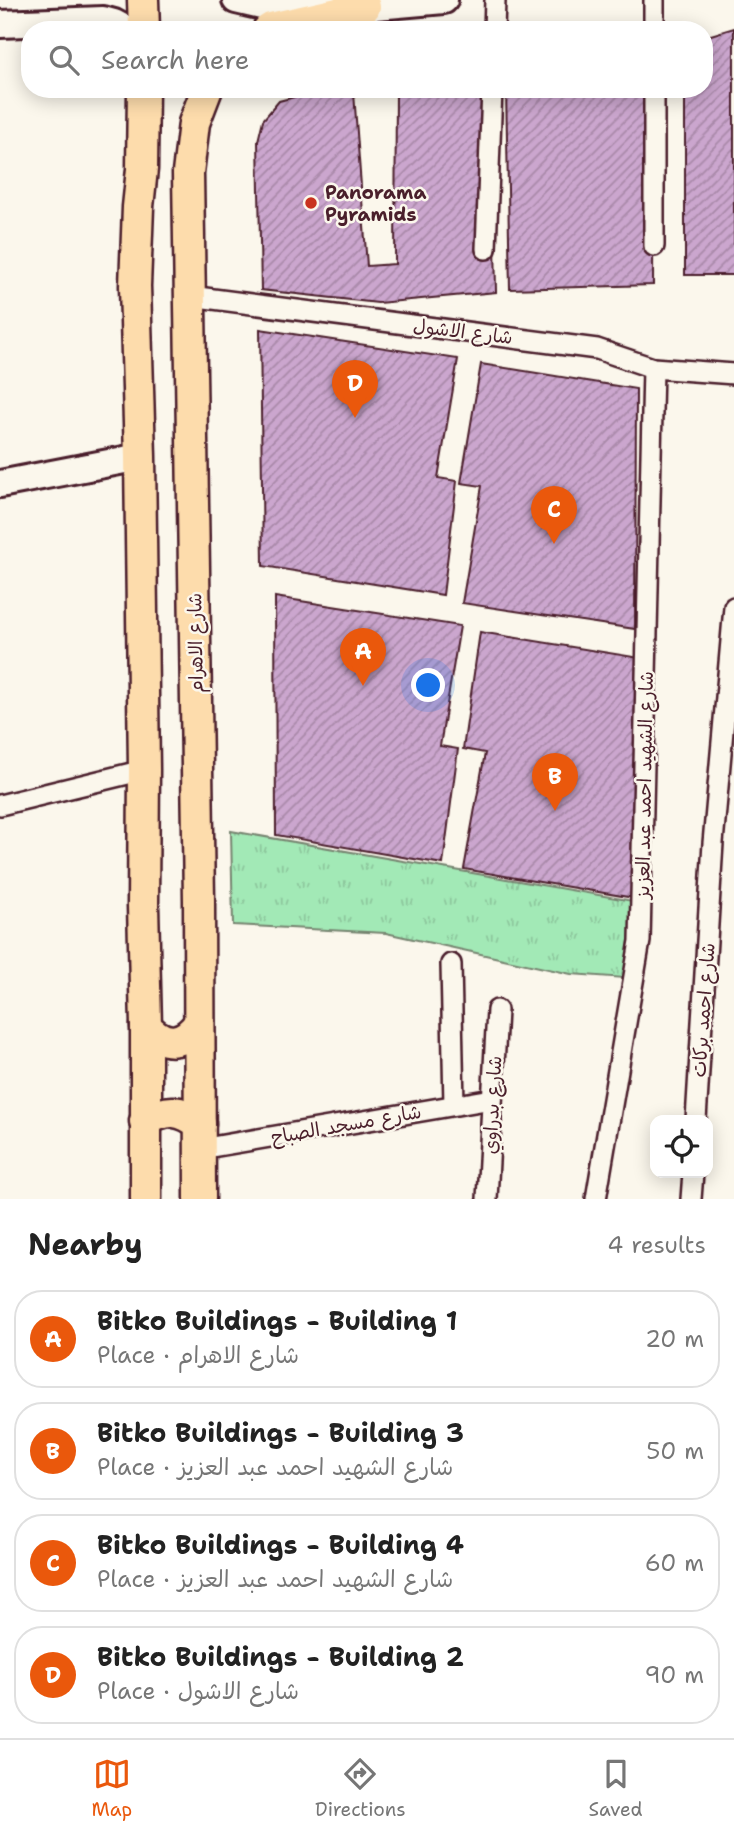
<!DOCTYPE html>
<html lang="en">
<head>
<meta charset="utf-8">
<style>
	:root { --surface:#fff; --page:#f2f2f2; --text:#222; --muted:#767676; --line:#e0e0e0; --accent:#ea580c }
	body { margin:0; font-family:"Shantell Sans","Playpen Sans Arabic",sans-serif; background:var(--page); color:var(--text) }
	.controls { position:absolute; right:21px; bottom:21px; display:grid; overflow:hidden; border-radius:14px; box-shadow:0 4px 18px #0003 }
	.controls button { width:63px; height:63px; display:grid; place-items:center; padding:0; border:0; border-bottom:2px solid var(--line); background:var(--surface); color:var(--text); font:35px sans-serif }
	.you { position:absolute; left:429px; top:686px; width:24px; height:24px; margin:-18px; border:5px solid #fff; border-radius:50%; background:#1a73e8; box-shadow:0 0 0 10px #1a73e833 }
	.badge { display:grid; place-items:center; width:46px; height:46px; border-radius:50%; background:var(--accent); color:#fff; font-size:23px; font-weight:700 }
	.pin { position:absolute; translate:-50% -58px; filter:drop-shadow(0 2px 4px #0008) }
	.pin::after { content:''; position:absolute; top:37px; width:24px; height:21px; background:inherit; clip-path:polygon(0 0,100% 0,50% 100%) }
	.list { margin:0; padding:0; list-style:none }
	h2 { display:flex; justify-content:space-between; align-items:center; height:91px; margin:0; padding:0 28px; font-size:30px }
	h2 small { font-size:23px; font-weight:400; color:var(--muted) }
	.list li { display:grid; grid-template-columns:46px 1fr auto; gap:21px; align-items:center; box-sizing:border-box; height:98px; margin:0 14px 14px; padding:0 14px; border:2px solid var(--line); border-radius:28px }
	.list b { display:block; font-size:26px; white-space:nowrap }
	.list p { margin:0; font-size:23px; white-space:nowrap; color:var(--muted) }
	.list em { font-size:23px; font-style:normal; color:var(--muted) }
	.icon { flex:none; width:38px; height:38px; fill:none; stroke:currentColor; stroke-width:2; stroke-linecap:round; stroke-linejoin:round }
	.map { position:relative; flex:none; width:734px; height:1199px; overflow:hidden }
	.search { position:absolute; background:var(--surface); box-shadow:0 4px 18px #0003; left:21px; right:21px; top:21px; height:77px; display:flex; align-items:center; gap:18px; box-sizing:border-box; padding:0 24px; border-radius:28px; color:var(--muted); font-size:26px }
	.sheet { height:539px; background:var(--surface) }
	nav { display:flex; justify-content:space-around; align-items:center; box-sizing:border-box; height:98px; border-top:2px solid var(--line); background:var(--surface); font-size:19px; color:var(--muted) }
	nav a { display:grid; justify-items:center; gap:4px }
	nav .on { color:var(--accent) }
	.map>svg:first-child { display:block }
	.grass { fill:url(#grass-tufts); stroke:#768470; stroke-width:2 }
	.building { fill:url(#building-hatch); stroke:#4a1f2b; stroke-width:2 }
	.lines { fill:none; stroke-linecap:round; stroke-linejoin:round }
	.street-casing { stroke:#4a1f2b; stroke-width:24 }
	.secondary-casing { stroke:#4a1f2b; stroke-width:32 }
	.primary-casing { stroke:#4a1f2b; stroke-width:35 }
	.street { stroke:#fbf7ec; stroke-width:19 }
	.secondary { stroke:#fbf7ec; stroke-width:26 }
	.primary { stroke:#fddcac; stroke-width:30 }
	.poi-dot { fill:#c8321e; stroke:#fbf7ec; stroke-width:2.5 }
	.labels { text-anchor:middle; stroke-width:5; stroke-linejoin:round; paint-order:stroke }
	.poi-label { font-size:19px; font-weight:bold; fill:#4a1f2b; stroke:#fbf7ec; text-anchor:start }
	.street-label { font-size:19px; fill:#4a1f2b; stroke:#fbf7ec }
</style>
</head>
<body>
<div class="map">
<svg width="734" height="1199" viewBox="0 0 734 1199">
	<defs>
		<pattern id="grass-tufts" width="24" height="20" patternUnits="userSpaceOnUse" patternTransform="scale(1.75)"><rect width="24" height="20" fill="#a2e9b6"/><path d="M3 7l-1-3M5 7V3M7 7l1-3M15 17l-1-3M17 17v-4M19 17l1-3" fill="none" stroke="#8dc79d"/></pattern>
		<pattern id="building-hatch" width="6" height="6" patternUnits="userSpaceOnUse" patternTransform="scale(1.75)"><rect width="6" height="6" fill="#cba6ce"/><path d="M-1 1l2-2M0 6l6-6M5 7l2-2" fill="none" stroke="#a787a7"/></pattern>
	</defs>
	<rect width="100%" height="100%" fill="#fbf7ec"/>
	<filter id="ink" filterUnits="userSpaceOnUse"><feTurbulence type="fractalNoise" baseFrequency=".0143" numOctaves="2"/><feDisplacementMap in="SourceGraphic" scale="14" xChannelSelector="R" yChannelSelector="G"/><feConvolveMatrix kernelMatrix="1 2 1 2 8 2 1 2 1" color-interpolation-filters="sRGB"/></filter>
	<g filter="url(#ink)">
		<path class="grass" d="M231 831 633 901 625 978 571 974 386 933 233 925Z"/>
		<g class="building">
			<path d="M734 28V275H685V89H704V37Z"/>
			<path d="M396 89H492L496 292 378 303 261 290 258 141 263 120 279 101 298 96 354 93 367 266 395 264Z"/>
			<path d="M506 89H654L653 285 510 289Z"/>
			<path d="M260 329 458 359 438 478 457 481 443 595 263 566Z"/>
			<path d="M481 364 636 389 635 629 462 603 482 486 461 483Z"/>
			<path d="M275 597 460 626 440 746 458 749 443 864 276 835Z"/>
			<path d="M480 632 640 658 634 898 464 869 485 753 463 749Z"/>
		</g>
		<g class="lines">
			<defs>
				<g id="street">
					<path d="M494 30 495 0"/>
					<path d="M654 30V0"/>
					<path d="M654 89V246"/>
					<path d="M486 249 492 89"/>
					<path d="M190 296 597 349 653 368 734 374"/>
					<path d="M0 805 144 770"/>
					<path d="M451 964 454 1105"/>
					<path d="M696 1120 713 843 734 607"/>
					<path d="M200 1149 492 1099"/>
					<path d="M487 1199 497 1010"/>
					<path d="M596 1199 640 941 653 368"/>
					<path d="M691 1199 693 1173"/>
				</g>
				<g id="secondary">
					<path d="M236 0 266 7H365L444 0"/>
					<path d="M0 24 103 20 114 23 127 30"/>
					<path d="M0 484 140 457"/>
				</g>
				<g id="primary">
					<path d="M143 0 144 30"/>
					<path d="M268 30 271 28 365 7"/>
					<path d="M143 89 142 169 138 207 135 286 140 457 144 770 143 905 146 1026V1199"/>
					<path d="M146 1026C165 1047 183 1045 199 1023"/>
					<path d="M145 1121C168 1108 180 1109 200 1124"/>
					<path d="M200 1199 199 900 188 173 194 123 207 89"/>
				</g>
			</defs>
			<use href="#street" class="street-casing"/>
			<use href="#secondary" class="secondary-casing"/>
			<use href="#primary" class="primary-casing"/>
			<use href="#street" class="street"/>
			<use href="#secondary" class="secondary"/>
			<use href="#primary" class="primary"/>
		</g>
	</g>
	<circle class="poi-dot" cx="311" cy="203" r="7"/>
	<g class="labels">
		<g class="poi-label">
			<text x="325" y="199">Panorama<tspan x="325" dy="22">Pyramids</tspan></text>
		</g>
		<g class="street-label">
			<text transform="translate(463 331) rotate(7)" y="7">شارع الاشول</text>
			<text transform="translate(195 643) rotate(-91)" y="7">شارع الاهرام</text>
			<text transform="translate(644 785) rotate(-89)" y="7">شارع الشهيد احمد عبد العزيز</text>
			<text transform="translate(703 1010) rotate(-86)" y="7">شارع احمد بركات</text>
			<text transform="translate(492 1105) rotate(-87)" y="7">شارع بدراوي</text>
			<text transform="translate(346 1124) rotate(-10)" y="7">شارع مسجد الصباح</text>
		</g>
	</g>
</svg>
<div class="controls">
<button><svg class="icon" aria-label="locate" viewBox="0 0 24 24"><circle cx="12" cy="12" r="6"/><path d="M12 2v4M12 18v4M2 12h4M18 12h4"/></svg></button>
</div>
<div class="you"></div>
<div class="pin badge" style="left:363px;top:686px">A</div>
<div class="pin badge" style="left:555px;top:811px">B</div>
<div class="pin badge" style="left:554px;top:544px">C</div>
<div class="pin badge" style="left:355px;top:418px">D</div>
<div class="search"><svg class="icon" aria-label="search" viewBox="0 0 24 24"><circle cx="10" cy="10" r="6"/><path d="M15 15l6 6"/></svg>Search here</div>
</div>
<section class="sheet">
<h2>Nearby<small>4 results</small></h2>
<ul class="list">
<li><span class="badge">A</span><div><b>Bitko Buildings - Building 1</b><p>Place · شارع الاهرام</p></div><em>20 m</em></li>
<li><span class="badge">B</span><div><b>Bitko Buildings - Building 3</b><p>Place · شارع الشهيد احمد عبد العزيز</p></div><em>50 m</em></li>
<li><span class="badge">C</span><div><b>Bitko Buildings - Building 4</b><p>Place · شارع الشهيد احمد عبد العزيز</p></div><em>60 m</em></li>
<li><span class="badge">D</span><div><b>Bitko Buildings - Building 2</b><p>Place · شارع الاشول</p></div><em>90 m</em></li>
</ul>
</section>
<nav>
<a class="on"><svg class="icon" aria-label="map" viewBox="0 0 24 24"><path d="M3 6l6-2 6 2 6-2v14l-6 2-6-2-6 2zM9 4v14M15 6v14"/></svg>Map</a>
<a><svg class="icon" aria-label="directions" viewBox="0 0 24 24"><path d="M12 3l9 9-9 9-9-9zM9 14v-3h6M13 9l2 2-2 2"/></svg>Directions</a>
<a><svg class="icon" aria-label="saved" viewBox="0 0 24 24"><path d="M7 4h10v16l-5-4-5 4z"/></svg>Saved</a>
</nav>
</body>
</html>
